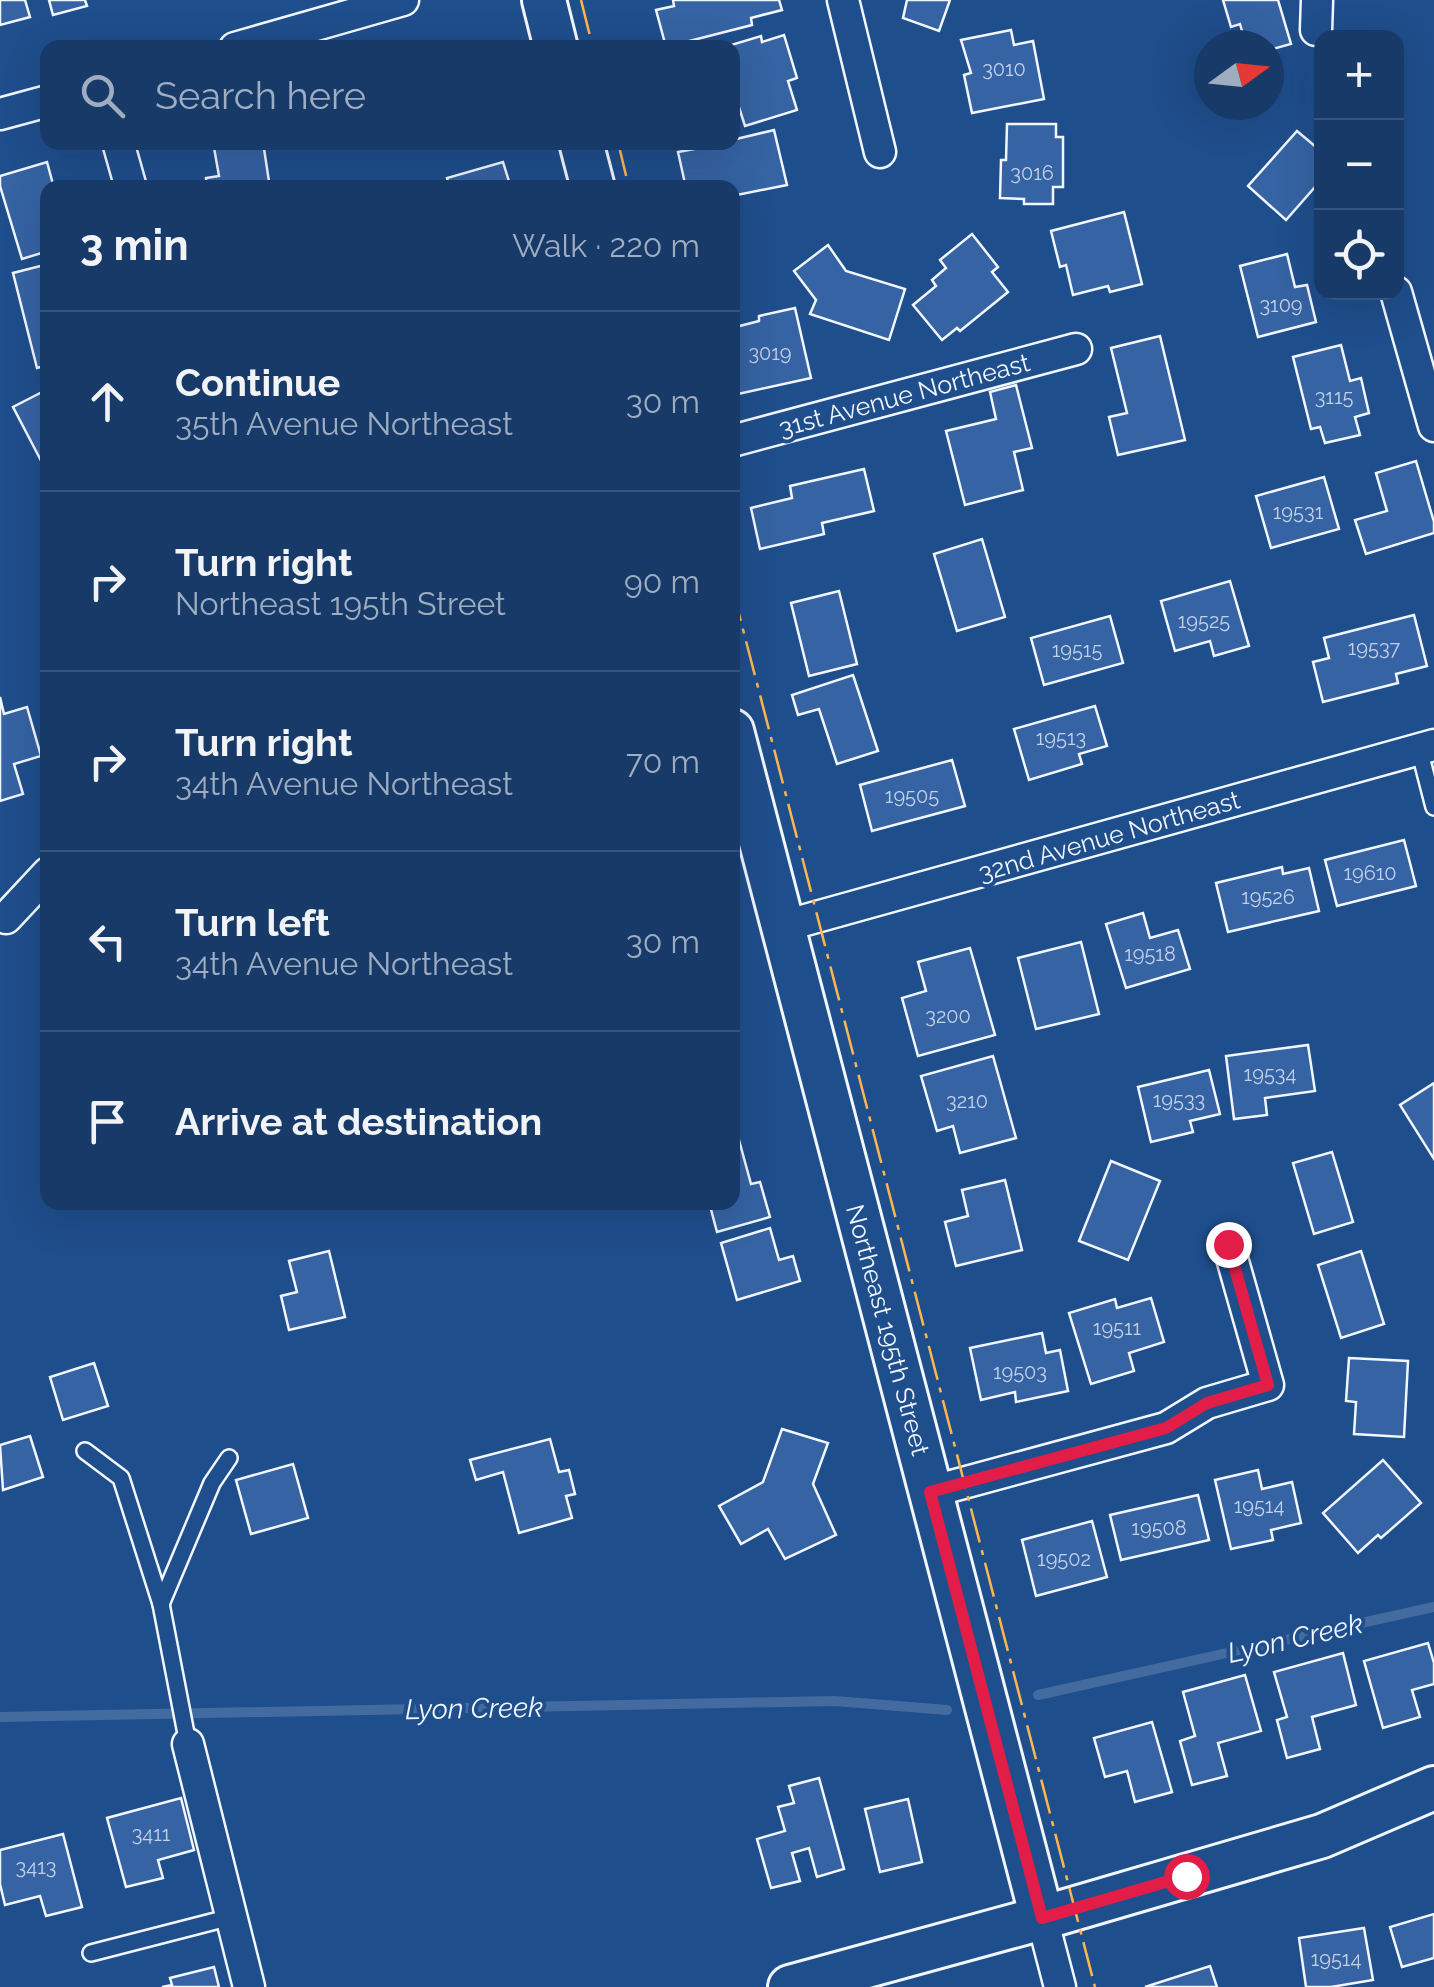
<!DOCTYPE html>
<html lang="en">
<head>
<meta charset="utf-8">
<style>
	:root { --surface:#173a69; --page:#20416f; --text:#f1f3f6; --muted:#9eadc0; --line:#36547d }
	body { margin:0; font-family:Raleway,sans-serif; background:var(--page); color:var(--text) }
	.controls { position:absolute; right:30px; top:30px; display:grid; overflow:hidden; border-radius:20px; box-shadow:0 10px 40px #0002 }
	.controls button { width:90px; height:90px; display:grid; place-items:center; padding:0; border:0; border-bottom:2px solid var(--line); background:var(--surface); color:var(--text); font:50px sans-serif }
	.compass { position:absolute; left:1194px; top:30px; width:90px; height:90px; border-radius:50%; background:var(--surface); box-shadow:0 10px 40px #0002; rotate:75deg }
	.stop { position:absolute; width:30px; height:30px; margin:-22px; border:8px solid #e11d48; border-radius:50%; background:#fff }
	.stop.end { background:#e11d48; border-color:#fff; box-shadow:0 2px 10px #0008 }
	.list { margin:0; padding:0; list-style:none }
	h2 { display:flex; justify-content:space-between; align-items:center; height:130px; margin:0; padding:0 40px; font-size:42px }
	h2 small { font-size:32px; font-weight:400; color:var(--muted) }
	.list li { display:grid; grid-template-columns:65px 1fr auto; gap:30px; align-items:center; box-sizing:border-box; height:180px; padding:0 40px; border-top:2px solid var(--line) }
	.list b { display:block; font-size:38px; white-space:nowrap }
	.list p { margin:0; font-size:32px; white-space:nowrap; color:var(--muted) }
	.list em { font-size:32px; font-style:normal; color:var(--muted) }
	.icon { flex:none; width:55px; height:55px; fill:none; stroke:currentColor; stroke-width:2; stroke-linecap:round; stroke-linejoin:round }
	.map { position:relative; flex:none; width:1434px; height:1987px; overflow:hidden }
	.search { position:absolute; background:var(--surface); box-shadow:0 10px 40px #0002; left:40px; top:40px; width:700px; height:110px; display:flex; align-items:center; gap:25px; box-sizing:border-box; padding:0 35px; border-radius:20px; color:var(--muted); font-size:38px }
	.panel { position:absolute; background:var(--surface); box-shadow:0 10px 40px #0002; left:40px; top:180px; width:700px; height:1030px; border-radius:20px }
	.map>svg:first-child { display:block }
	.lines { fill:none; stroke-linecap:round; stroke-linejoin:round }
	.stream { stroke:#446ba0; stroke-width:10 }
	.building { fill:#3563a3; stroke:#f2f6ff; stroke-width:2.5 }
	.lane-casing { stroke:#f2f6ff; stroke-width:20 }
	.street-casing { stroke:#f2f6ff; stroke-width:35 }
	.secondary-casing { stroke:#f2f6ff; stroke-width:48 }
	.lane { stroke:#1f4e8c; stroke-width:15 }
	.street { stroke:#1f4e8c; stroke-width:30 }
	.secondary { stroke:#1f4e8c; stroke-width:42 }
	.power { stroke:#ffb74d; stroke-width:2.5; stroke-dasharray:35 8 5 8; stroke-linecap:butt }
	.route { stroke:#e11d48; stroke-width:12 }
	.labels { text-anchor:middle; stroke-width:8; stroke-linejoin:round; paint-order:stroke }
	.number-label { font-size:20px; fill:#c3d1e8 }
	.street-label { font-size:25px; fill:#f2f6ff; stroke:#1f4e8c }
	.water-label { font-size:28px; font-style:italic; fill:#f2f6ff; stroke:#1f4e8c }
</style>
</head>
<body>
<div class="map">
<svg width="1434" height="1987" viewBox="0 0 1434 1987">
	<rect width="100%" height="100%" fill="#1f4e8c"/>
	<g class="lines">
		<g class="stream">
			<path d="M1038 1695 1434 1607"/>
			<path d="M0 1717 835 1701 947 1710"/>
		</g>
	</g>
	<g class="building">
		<path d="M0 0H25L30 17 0 25Z"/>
		<path d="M49 0H85L87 6 53 15Z"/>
		<path d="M673 0H779L782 10 751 18 752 25 666 47 656 10 674 6Z"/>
		<path d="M907 0H950L939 31 903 18Z"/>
		<path d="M1223 0H1278L1291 44 1269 50V45H1246L1240 24 1231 27Z"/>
		<path d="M1011 30 1014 45 1033 41 1044 99 972 113 964 75 971 73 961 40Z"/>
		<path d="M784 35 797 78 788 81 797 110 745 126 736 98 732 99V63L736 62 731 45 761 36 762 42Z"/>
		<path d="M1007 124H1056V137H1063V187H1053V204H1024V199L1000 198 1001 160H1006Z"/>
		<path d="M774 130 787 185 732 196V188H686L678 152 732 142V140Z"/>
		<path d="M1297 131 1322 152V179L1286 220 1248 186Z"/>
		<path d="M213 142H263L270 188H207L206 178 219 176Z"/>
		<path d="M47 162 54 188H48V251L22 259 0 186V176Z"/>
		<path d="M503 162 511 188H450L447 178Z"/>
		<path d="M1124 212 1142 284 1110 292 1108 286 1073 295 1066 265 1060 267 1051 231Z"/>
		<path d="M972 234 998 267 992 272 1008 292 960 331 957 328 942 340 913 305 936 286 932 280 946 268 940 260Z"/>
		<path d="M828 245 846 271 905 289 889 340 810 314 816 300 794 271Z"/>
		<path d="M1287 254 1295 287 1307 285 1316 322 1258 337 1240 266Z"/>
		<path d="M48 264V365L37 368 13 273Z"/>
		<path d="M795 308 811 378 738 394 732 372V366L738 364 732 328 759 321V316Z"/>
		<path d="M1160 336 1185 440 1118 455 1109 417 1127 413 1111 348Z"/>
		<path d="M1341 345 1350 381 1361 378 1369 413 1355 417 1360 435 1325 443 1320 427 1311 429 1293 357Z"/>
		<path d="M1016 385 1032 448 1014 452 1023 490 965 505 946 431 996 419 990 392Z"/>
		<path d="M48 389V474L13 407Z"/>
		<path d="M1416 461 1434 522V533L1366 554 1355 520 1387 511 1376 473Z"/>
		<path d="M864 469 874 511 822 523 824 534 760 549 751 508 792 498 790 486Z"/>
		<path d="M1324 477 1339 529 1271 548 1256 496Z"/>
		<path d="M982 539 1005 617 957 631 934 554Z"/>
		<path d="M1230 581 1249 646 1214 656 1210 641 1175 651 1161 601Z"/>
		<path d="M839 591 857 664 809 676 791 603Z"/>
		<path d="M1414 615 1427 666 1396 674 1398 683 1323 702 1313 662 1329 658 1324 638Z"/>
		<path d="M1110 616 1123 663 1044 685 1031 638Z"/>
		<path d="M853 675 878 751 837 764 819 709 798 715 792 695Z"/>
		<path d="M0 697 4 714 27 707 41 756 14 764 23 794 0 801Z"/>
		<path d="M1095 706 1107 746 1079 754 1082 764 1029 780 1014 729Z"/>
		<path d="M952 760 965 806 872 831 860 785Z"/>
		<path d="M1404 840 1416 886 1337 906 1325 860Z"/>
		<path d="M1282 867 1283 874 1309 868 1319 911 1228 932 1216 883Z"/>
		<path d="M1143 913 1150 938 1178 930 1190 969 1126 988 1106 924Z"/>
		<path d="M1081 942 1099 1014 1036 1029 1018 958Z"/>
		<path d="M970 948 995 1035 918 1056 902 998 926 991 918 962Z"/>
		<path d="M1308 1045 1315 1091 1265 1098 1267 1115 1234 1119 1226 1056Z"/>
		<path d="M993 1056 1016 1138 960 1153 953 1126 937 1131 921 1076Z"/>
		<path d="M1209 1070 1220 1114 1190 1121 1193 1132 1151 1142 1138 1087Z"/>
		<path d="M1434 1083V1159L1400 1105Z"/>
		<path d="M739 1140 751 1184 760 1182 770 1217 717 1232 709 1202H732V1142Z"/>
		<path d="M1332 1152 1353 1222 1314 1234 1293 1163Z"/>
		<path d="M1111 1161 1160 1181 1128 1260 1079 1241Z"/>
		<path d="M1005 1180 1022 1250 956 1266 945 1222 968 1216 962 1190Z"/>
		<path d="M770 1228 779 1260 793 1256 800 1281 737 1300 721 1243Z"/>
		<path d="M329 1251 345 1317 289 1330 281 1296 297 1292 289 1261Z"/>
		<path d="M1361 1251 1384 1324 1341 1338 1318 1265Z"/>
		<path d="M1151 1298 1164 1342 1129 1353 1134 1371 1091 1384 1069 1313 1115 1299 1117 1308Z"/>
		<path d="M1042 1333 1046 1353 1060 1350 1068 1391 1016 1402 1015 1392 981 1400 970 1348Z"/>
		<path d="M1349 1358 1408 1361 1404 1437 1354 1434 1356 1402 1346 1401Z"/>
		<path d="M94 1363 108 1406 63 1420 50 1377Z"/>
		<path d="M782 1429 828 1443 813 1484 836 1535 785 1559 768 1529 741 1544 719 1506 763 1482Z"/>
		<path d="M30 1436 43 1477 3 1490 0 1445Z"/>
		<path d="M550 1439 559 1472 569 1470 575 1494 566 1496 572 1518 519 1533 503 1472 476 1480 470 1460Z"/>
		<path d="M1383 1460 1421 1503 1381 1538 1378 1535 1358 1553 1323 1513Z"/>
		<path d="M293 1464 308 1518 251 1534 236 1480Z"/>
		<path d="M1258 1470 1262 1489 1292 1482 1301 1523 1271 1530 1273 1540 1231 1549 1215 1480Z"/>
		<path d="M1198 1495 1209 1540 1121 1560 1110 1515Z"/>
		<path d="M1092 1521 1107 1577 1036 1596 1022 1540Z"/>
		<path d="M1428 1643 1434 1663V1684L1412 1690 1420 1717 1383 1728 1364 1661Z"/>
		<path d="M1343 1653 1356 1705 1312 1717 1320 1749 1287 1758 1277 1720 1287 1717 1274 1672Z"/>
		<path d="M1245 1675 1261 1731 1218 1743 1227 1776 1192 1785 1180 1741 1195 1736 1183 1692Z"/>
		<path d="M1152 1722 1172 1792 1135 1802 1127 1771 1105 1777 1094 1738Z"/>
		<path d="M819 1778 844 1869 817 1877 809 1848 792 1853 800 1881 771 1888 757 1839 785 1831 778 1807 794 1803 789 1786Z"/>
		<path d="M181 1798 194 1850 158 1860 163 1878 126 1887 107 1818Z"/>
		<path d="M908 1799 922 1862 880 1872 865 1809Z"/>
		<path d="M63 1834 82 1907 46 1916 40 1896 5 1905 0 1884V1850Z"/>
		<path d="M1434 1914V1958L1402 1967 1390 1927Z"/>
		<path d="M1364 1928 1373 1980 1331 1987H1306L1299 1938Z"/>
		<path d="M1210 1966 1217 1987H1145Z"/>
		<path d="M214 1967 219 1987H162L172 1985 170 1978Z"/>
	</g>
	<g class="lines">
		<defs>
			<g id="lane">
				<path d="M1419 749 1434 807"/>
				<path d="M85 1451 121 1478 161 1604 188 1744"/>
				<path d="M161 1604 212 1483 229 1458"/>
				<path d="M91 1953 231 1917"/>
			</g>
			<g id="street">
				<path d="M843 0 880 152"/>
				<path d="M1316 30 1317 0"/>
				<path d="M235 48 403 0"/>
				<path d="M0 114 48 101"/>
				<path d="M118 142 131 188"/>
				<path d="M1396 292 1434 426"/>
				<path d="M732 441 1076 349"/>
				<path d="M6 918 48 873"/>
				<path d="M784 926 1434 745"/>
				<path d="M930 1492 1166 1428 1207 1403 1268 1385 1228 1244"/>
				<path d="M188 1744 249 1987"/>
				<path d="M1042 1918 1060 1987"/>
			</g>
			<g id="secondary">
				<path d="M544 0 556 48"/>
				<path d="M581 142 593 188"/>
				<path d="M732 731 1042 1918"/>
				<path d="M790 1987 1042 1918 1322 1836 1434 1788"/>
			</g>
		</defs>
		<use href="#lane" class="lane-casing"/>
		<use href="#street" class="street-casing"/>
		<use href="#secondary" class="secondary-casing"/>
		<use href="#lane" class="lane"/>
		<use href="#street" class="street"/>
		<use href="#secondary" class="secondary"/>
		<g class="power">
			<path d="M581 0 593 48"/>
			<path d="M618 142 629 188"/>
			<path d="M732 587 1095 1987"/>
		</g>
	</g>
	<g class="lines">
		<path class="route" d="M1186 1876 1042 1918 930 1492 1166 1428 1207 1403 1268 1385 1228 1244"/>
	</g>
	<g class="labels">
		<g class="number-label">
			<text x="1004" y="76">3010</text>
			<text x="1032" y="180">3016</text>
			<text x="1281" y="312">3109</text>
			<text x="770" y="360">3019</text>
			<text x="1334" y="404">3115</text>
			<text x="1298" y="519">19531</text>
			<text x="1204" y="628">19525</text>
			<text x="1374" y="655">19537</text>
			<text x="1077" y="657">19515</text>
			<text x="1061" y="745">19513</text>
			<text x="912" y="803">19505</text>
			<text x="1370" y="880">19610</text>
			<text x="1268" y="904">19526</text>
			<text x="1150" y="961">19518</text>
			<text x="948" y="1023">3200</text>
			<text x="1270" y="1081">19534</text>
			<text x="1179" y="1107">19533</text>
			<text x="967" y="1108">3210</text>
			<text x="1117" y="1335">19511</text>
			<text x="1020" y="1379">19503</text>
			<text x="1259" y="1513">19514</text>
			<text x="1159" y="1535">19508</text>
			<text x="1064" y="1566">19502</text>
			<text x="151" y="1841">3411</text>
			<text x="36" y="1874">3413</text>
			<text x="1336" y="1966">19514</text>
		</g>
		<g class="street-label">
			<text transform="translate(904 395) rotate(-15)" y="9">31st Avenue Northeast</text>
			<text transform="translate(1109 836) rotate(-16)" y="9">32nd Avenue Northeast</text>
			<text transform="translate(888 1330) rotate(75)" y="9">Northeast 195th Street</text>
		</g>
		<g class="water-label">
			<text transform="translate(1295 1638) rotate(-13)" y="10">Lyon Creek</text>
			<text transform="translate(474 1708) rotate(-1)" y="10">Lyon Creek</text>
		</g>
	</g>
</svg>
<div class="controls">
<button>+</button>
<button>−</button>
<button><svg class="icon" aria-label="locate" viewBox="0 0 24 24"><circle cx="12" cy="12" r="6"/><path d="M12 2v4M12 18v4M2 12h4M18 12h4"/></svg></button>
</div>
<svg class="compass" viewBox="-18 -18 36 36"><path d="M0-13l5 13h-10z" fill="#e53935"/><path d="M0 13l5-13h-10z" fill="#9eadc0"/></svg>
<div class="stop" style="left:1186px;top:1876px"></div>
<div class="stop end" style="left:1228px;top:1244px"></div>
<div class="search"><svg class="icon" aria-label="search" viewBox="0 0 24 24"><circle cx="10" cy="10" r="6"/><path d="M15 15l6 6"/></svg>Search here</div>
<section class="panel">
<h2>3 min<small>Walk · 220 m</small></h2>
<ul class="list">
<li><svg class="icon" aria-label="ahead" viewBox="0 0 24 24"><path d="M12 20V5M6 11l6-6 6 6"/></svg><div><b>Continue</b><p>35th Avenue Northeast</p></div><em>30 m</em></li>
<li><svg class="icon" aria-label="right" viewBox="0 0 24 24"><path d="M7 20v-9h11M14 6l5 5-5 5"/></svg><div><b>Turn right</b><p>Northeast 195th Street</p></div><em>90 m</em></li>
<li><svg class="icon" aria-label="right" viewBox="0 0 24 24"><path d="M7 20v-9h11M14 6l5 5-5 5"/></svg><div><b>Turn right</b><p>34th Avenue Northeast</p></div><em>70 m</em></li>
<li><svg class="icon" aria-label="left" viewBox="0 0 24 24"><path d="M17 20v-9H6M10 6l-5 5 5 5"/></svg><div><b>Turn left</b><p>34th Avenue Northeast</p></div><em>30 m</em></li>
<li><svg class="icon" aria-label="arrive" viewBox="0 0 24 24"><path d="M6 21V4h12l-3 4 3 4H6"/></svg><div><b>Arrive at destination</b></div></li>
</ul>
</section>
</div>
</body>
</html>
